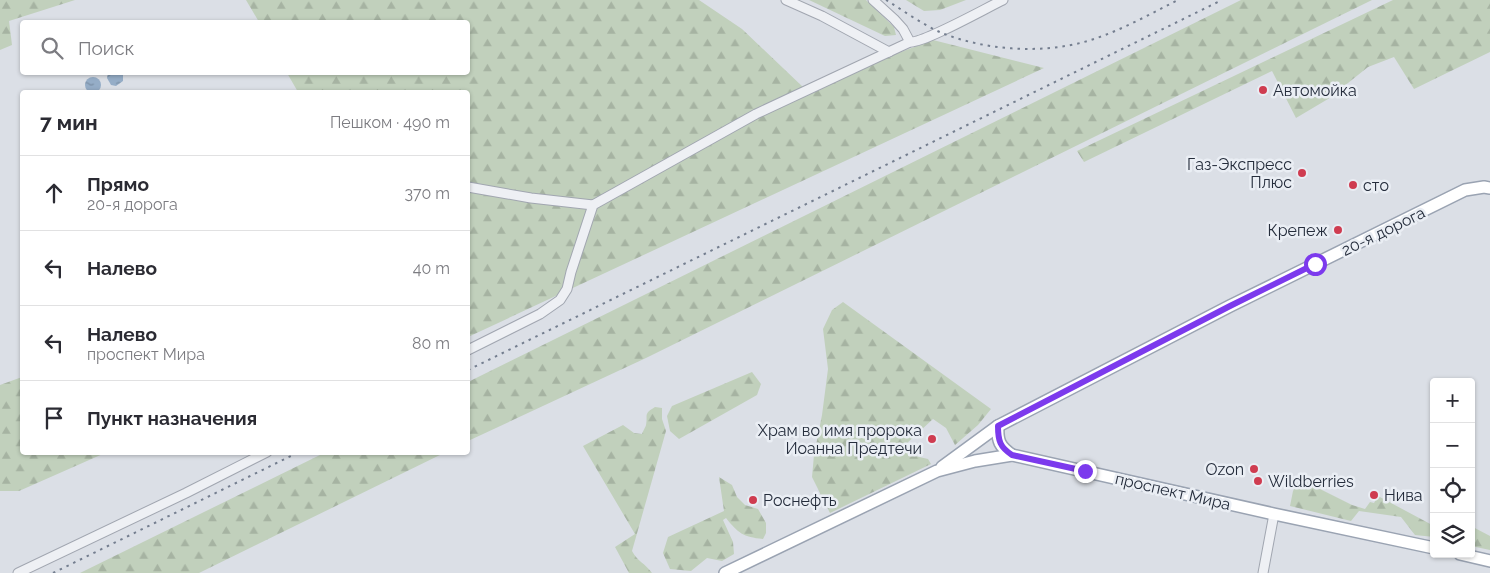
<!DOCTYPE html>
<html lang="ru">
<head>
<meta charset="utf-8">
<style>
	:root { --surface:#fff; --page:#f2f2f3; --text:#2b2b33; --muted:#7c7c81; --line:#e1e1e2 }
	body { margin:0; font-family:Raleway,sans-serif; background:var(--page); color:var(--text) }
	.controls { position:absolute; right:15px; bottom:15px; display:grid; overflow:hidden; border-radius:5px; box-shadow:0 1px 4px #0004 }
	.controls button { width:45px; height:45px; display:grid; place-items:center; padding:0; border:0; border-bottom:1px solid var(--line); background:var(--surface); color:var(--text); font:25px sans-serif }
	.stop { position:absolute; width:15px; height:15px; margin:-11px; border:4px solid #7c3aed; border-radius:50%; background:#fff }
	.stop.end { background:#7c3aed; border-color:#fff; box-shadow:0 1px 5px #0008 }
	.list { margin:0; padding:0; list-style:none }
	h2 { display:flex; justify-content:space-between; align-items:center; height:65px; margin:0; padding:0 20px; font-size:21px }
	h2 small { font-size:16px; font-weight:400; color:var(--muted) }
	.list li { display:grid; grid-template-columns:32px 1fr auto; gap:15px; align-items:center; box-sizing:border-box; height:75px; padding:0 20px; border-top:1px solid var(--line) }
	.list b { display:block; font-size:19px; white-space:nowrap }
	.list p { margin:0; font-size:16px; white-space:nowrap; color:var(--muted) }
	.list em { font-size:16px; font-style:normal; color:var(--muted) }
	.icon { flex:none; width:28px; height:28px; fill:none; stroke:currentColor; stroke-width:2; stroke-linecap:round; stroke-linejoin:round }
	.map { position:relative; flex:none; width:1490px; height:573px; overflow:hidden }
	.search { position:absolute; background:var(--surface); box-shadow:0 1px 4px #0004; left:20px; top:20px; width:450px; height:55px; display:flex; align-items:center; gap:12px; box-sizing:border-box; padding:0 18px; border-radius:5px; color:var(--muted); font-size:19px }
	.panel { position:absolute; background:var(--surface); box-shadow:0 1px 4px #0004; left:20px; top:90px; width:450px; height:365px; border-radius:5px }
	.map>svg:first-child { display:block }
	.forest { fill:url(#forest-firs) }
	.water { fill:url(#water-ripples) }
	.lines { fill:none; stroke-linecap:round; stroke-linejoin:round }
	.minor-casing { stroke:#a1a6b0; stroke-width:11 }
	.major-casing { stroke:#9aa3b2; stroke-width:14 }
	.minor { stroke:#eef0f4; stroke-width:9 }
	.major { stroke:#fff; stroke-width:11 }
	.rail { stroke:#747e8f; stroke-width:2; stroke-dasharray:2.5 5; stroke-linecap:butt }
	.route { stroke:#7c3aed; stroke-width:6 }
	.poi-dot { fill:#cf3c50; stroke:#eaeef4; stroke-width:2 }
	.labels { text-anchor:middle; stroke-width:5; stroke-linejoin:round; paint-order:stroke }
	.poi-label { font-size:16px; fill:#252d3c; stroke:#eaeef4; text-anchor:start }
	.street-label { font-size:16px; fill:#252d3c; stroke:#eaeef4 }
</style>
</head>
<body>
<div class="map">
<svg width="1490" height="573" viewBox="0 0 1490 573">
	<defs>
		<pattern id="forest-firs" width="22" height="20" patternUnits="userSpaceOnUse" patternTransform="scale(1.25)"><rect width="22" height="20" fill="#c1d0bc"/><path d="M5 1l3.5 6h-7zM16 11l3.5 6h-7z" fill="#a6b3a2"/></pattern>
		<pattern id="water-ripples" width="26" height="14" patternUnits="userSpaceOnUse" patternTransform="scale(1.25)"><rect width="26" height="14" fill="#95adc7"/><path d="M2 4q2-2 4 0t4 0M15 11q2-2 4 0t4 0" fill="none" stroke="#798da3"/></pattern>
	</defs>
	<rect width="100%" height="100%" fill="#dbdfe6"/>
	<g class="forest">
		<path d="M0 0H75L9 21 12 45 0 50Z"/>
		<path d="M246 0H699L742 29 804 88 933 40 1044 68 468 337V92H298L287 73 468 72V22H259Z"/>
		<path d="M809 0H866L894 27 896 35 885 36Z"/>
		<path d="M906 0H966L940 10 924 11Z"/>
		<path d="M1241 0H1372L646 358 468 441V382Z"/>
		<path d="M1393 0H1490V52L1414 89 1394 57 1368 67 1328 99 1296 118 1272 71 1084 162 1077 151Z"/>
		<path d="M843 302 991 409 978 425 955 445 946 428 933 419 905 445 915 456 928 459 931 464 830 513 812 477 814 455 822 415 828 369 823 329 832 310Z"/>
		<path d="M752 372 761 384 757 395 679 439 670 431 667 416 672 406Z"/>
		<path d="M22 377V452L105 453 19 491H0V385Z"/>
		<path d="M655 407 662 408V419L666 431 632 551C638 562 645 563 652 573H629L615 547 635 534 583 446 623 425 634 433 642 434C642 433 646 426 646 425 648 415 643 414 655 407Z"/>
		<path d="M324 453H444L199 573H80Z"/>
		<path d="M719 477 732 485 737 497 745 505 758 509 766 523V533L763 539C743 537 738 533 726 518L723 520 733 542 734 554 722 561 707 558 691 571 670 569 663 553 668 537 724 511Z"/>
		<path d="M1300 479 1352 505 1365 509 1370 502 1374 503 1378 496 1434 526V537L1415 535 1401 517 1359 511 1351 521 1290 506 1293 491Z"/>
		<path d="M1471 526 1490 536V550L1471 546Z"/>
	</g>
	<g class="water">
		<path d="M108 73H122L123 75V81L116 86 111 85 107 78Z"/>
		<circle cx="93" cy="85" r="8"/>
	</g>
	<g class="lines">
		<defs>
			<g id="minor">
				<path d="M786 0 822 16 889 52"/>
				<path d="M873 0 894 19 903 29 910 42"/>
				<path d="M468 187 531 198 593 205"/>
				<path d="M468 350 540 314 560 300 567 289 571 272 593 205 756 114 910 42C924 43 986 8 1003 0"/>
				<path d="M18 573 186 493 267 452"/>
				<path d="M1263 573 1274 514"/>
			</g>
			<g id="major">
				<path d="M998 426C997 441 1000 447 1012 455"/>
				<path d="M942 467 998 426 1230 306 1465 190 1484 187 1490 188"/>
				<path d="M1460 554 1490 561"/>
				<path d="M725 573 937 471 975 461 1012 455 1274 514 1434 548"/>
			</g>
		</defs>
		<use href="#minor" class="minor-casing"/>
		<use href="#major" class="major-casing"/>
		<use href="#minor" class="minor"/>
		<use href="#major" class="major"/>
		<g class="rail">
			<path d="M886 0C904 11 923 25 942 33 985 50 1039 54 1084 42 1117 33 1148 15 1178 0"/>
			<path d="M468 370 1222 0"/>
			<path d="M53 573 299 452"/>
		</g>
	</g>
	<g class="lines">
		<path class="route" d="M1085 471 1012 455C1000 447 998 441 998 426L1230 306 1315 264"/>
	</g>
	<g class="poi-dot">
		<circle cx="1263" cy="90" r="5"/>
		<circle cx="1302" cy="173" r="5"/>
		<circle cx="1353" cy="185" r="5"/>
		<circle cx="1338" cy="230" r="5"/>
		<circle cx="932" cy="439" r="5"/>
		<circle cx="1254" cy="469" r="5"/>
		<circle cx="1258" cy="481" r="5"/>
		<circle cx="1374" cy="495" r="5"/>
		<circle cx="753" cy="500" r="5"/>
	</g>
	<g class="labels">
		<g class="poi-label">
			<text x="1273" y="96">Автомойка</text>
			<text x="1292" y="170" text-anchor="end">Газ-Экспресс<tspan x="1292" dy="18">Плюс</tspan></text>
			<text x="1363" y="191">сто</text>
			<text x="1328" y="236" text-anchor="end">Крепеж</text>
			<text x="922" y="436" text-anchor="end">Храм во имя пророка<tspan x="922" dy="18">Иоанна Предтечи</tspan></text>
			<text x="1244" y="475" text-anchor="end">Ozon</text>
			<text x="1268" y="487">Wildberries</text>
			<text x="1384" y="501">Нива</text>
			<text x="763" y="506">Роснефть</text>
		</g>
		<g class="street-label">
			<text transform="translate(1383 231) rotate(-26)" y="6">20-я дорога</text>
			<text transform="translate(1173 491) rotate(13)" y="6">проспект Мира</text>
		</g>
	</g>
</svg>
<div class="controls">
<button>+</button>
<button>−</button>
<button><svg class="icon" aria-label="locate" viewBox="0 0 24 24"><circle cx="12" cy="12" r="6"/><path d="M12 2v4M12 18v4M2 12h4M18 12h4"/></svg></button>
<button><svg class="icon" aria-label="layers" viewBox="0 0 24 24"><path d="M12 4l9 5-9 5-9-5zM3 14l9 5 9-5"/></svg></button>
</div>
<div class="stop" style="left:1315px;top:264px"></div>
<div class="stop end" style="left:1085px;top:471px"></div>
<div class="search"><svg class="icon" aria-label="search" viewBox="0 0 24 24"><circle cx="10" cy="10" r="6"/><path d="M15 15l6 6"/></svg>Поиск</div>
<section class="panel">
<h2>7 мин<small>Пешком · 490 m</small></h2>
<ul class="list">
<li><svg class="icon" aria-label="ahead" viewBox="0 0 24 24"><path d="M12 20V5M6 11l6-6 6 6"/></svg><div><b>Прямо</b><p>20-я дорога</p></div><em>370 m</em></li>
<li><svg class="icon" aria-label="left" viewBox="0 0 24 24"><path d="M17 20v-9H6M10 6l-5 5 5 5"/></svg><div><b>Налево</b></div><em>40 m</em></li>
<li><svg class="icon" aria-label="left" viewBox="0 0 24 24"><path d="M17 20v-9H6M10 6l-5 5 5 5"/></svg><div><b>Налево</b><p>проспект Мира</p></div><em>80 m</em></li>
<li><svg class="icon" aria-label="arrive" viewBox="0 0 24 24"><path d="M6 21V4h12l-3 4 3 4H6"/></svg><div><b>Пункт назначения</b></div></li>
</ul>
</section>
</div>
</body>
</html>
